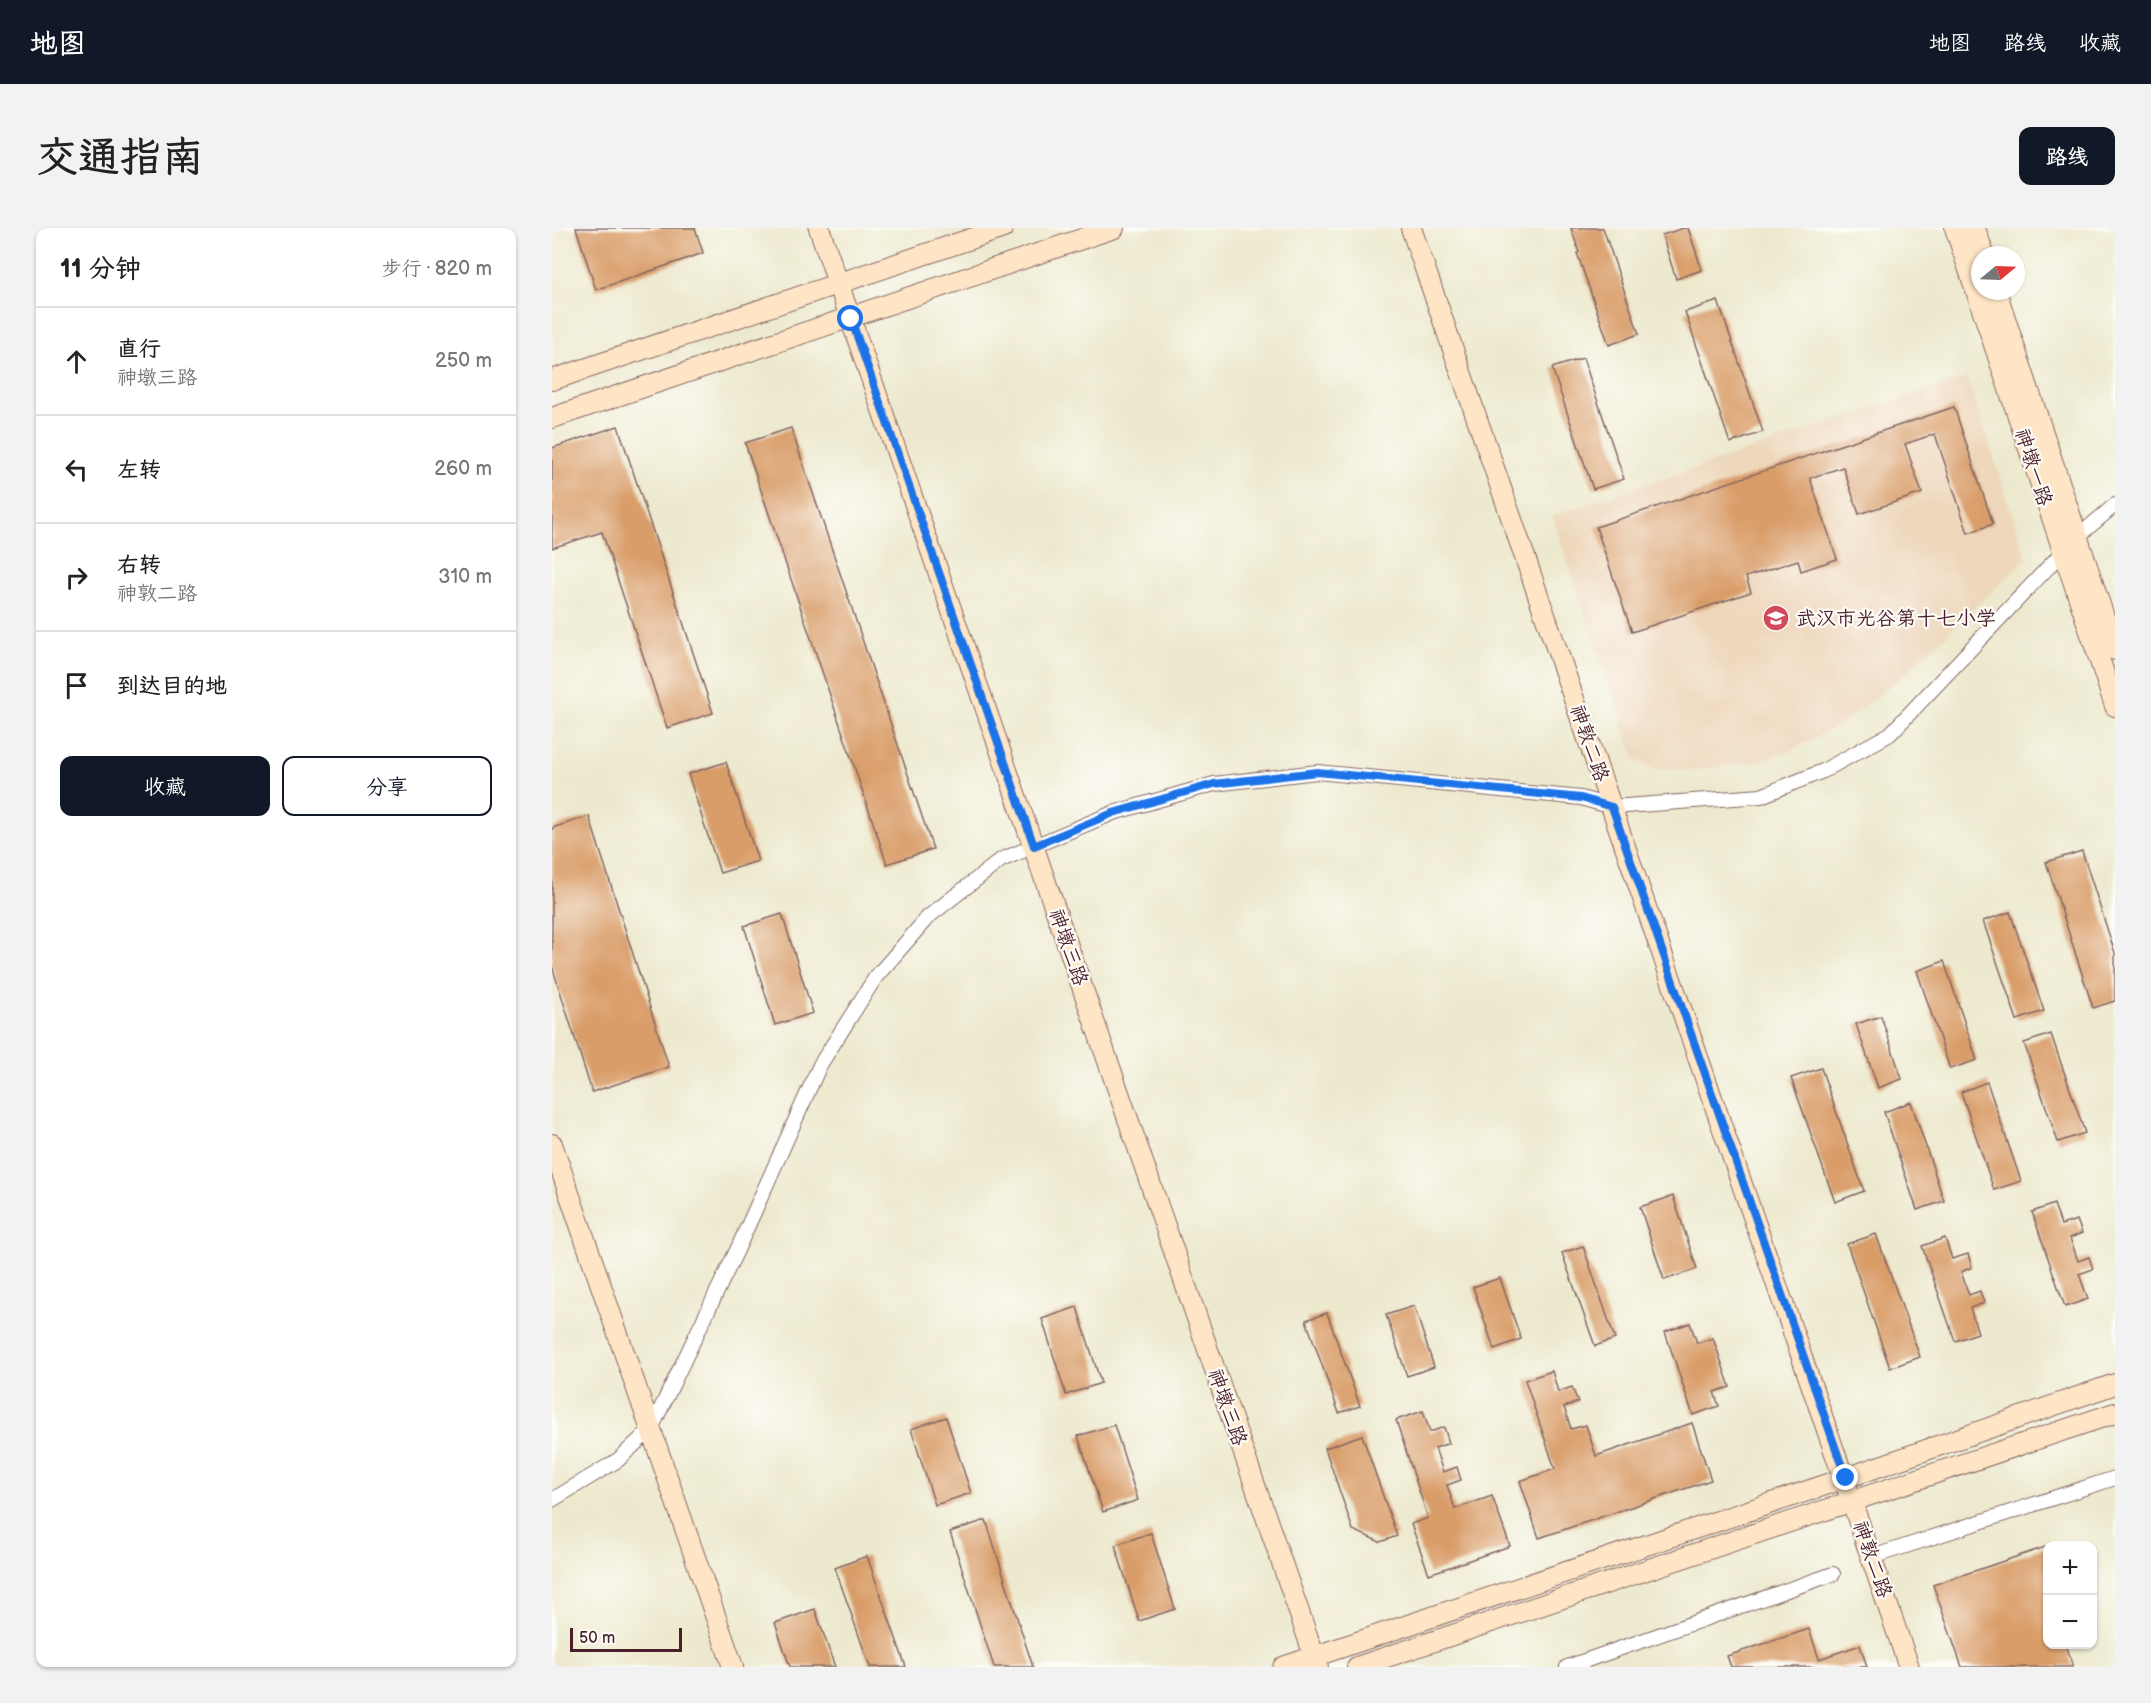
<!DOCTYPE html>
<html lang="zh">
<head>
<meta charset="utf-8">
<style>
	:root { --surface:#fff; --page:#f2f2f2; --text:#222; --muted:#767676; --line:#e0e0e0; --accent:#111827 }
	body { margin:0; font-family:"Balsamiq Sans","LXGW WenKai TC",sans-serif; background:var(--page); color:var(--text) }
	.controls { position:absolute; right:18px; bottom:18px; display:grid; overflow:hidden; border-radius:12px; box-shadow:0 2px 4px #0004 }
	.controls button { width:54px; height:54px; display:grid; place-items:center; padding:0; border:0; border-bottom:2px solid var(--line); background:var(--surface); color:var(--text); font:30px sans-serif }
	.compass { position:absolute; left:1419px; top:18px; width:54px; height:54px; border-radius:50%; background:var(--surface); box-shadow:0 2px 4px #0004; rotate:71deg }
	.scale { position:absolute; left:18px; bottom:15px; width:112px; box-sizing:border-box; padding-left:6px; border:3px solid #4a1f2b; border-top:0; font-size:16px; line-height:21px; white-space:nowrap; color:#4a1f2b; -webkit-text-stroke:4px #fdfcf7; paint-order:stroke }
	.stop { position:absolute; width:18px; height:18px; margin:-14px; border:4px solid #1a73e8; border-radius:50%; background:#fff }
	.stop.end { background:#1a73e8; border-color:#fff; box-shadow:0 2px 6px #0008 }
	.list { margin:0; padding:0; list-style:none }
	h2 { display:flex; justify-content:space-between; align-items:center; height:78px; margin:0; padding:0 24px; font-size:26px }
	h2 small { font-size:20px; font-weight:400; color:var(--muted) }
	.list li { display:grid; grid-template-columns:39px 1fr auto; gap:18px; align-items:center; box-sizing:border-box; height:108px; padding:0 24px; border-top:2px solid var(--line) }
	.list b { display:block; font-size:22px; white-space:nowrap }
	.list p { margin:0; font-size:20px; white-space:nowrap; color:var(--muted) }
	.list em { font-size:20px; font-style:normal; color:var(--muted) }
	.actions { display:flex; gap:12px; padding:18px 24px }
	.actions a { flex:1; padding:14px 0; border:2px solid var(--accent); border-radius:12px; text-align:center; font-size:21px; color:var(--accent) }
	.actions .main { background:var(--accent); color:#fff }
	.icon { flex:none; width:33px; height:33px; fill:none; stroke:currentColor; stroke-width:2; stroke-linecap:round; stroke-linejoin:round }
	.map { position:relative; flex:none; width:1563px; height:1439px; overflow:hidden; border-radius:12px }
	header { display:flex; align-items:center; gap:36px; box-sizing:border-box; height:84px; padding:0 30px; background:var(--accent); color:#fff }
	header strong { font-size:28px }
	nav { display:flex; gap:33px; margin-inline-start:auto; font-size:21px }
	.intro { display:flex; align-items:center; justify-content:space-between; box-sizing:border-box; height:144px; padding:0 36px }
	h1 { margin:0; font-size:42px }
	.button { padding:15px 27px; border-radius:12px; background:var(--accent); color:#fff; font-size:21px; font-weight:700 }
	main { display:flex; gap:36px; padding:0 36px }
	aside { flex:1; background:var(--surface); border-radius:12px; box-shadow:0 2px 4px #0004 }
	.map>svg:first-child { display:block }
	.built { fill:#eed7bb }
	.building { fill:#d99d69 }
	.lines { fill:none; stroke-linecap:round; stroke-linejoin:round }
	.street-casing { stroke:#836664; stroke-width:16 }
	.secondary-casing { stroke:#836664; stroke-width:22 }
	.street { stroke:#fff; stroke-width:14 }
	.secondary { stroke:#fee5c5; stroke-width:20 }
	.route { stroke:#1a73e8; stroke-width:8 }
	.labels { text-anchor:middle; stroke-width:4.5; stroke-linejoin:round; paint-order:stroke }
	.street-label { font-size:20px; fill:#4a1f2b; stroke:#fdfcf7 }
	.poi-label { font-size:20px; fill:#4a1f2b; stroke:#fdfcf7; text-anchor:start }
</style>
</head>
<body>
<header>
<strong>地图</strong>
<nav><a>地图</a><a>路线</a><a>收藏</a></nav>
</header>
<div class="intro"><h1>交通指南</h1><a class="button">路线</a></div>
<main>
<aside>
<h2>11 分钟<small>步行 · 820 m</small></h2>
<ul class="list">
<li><svg class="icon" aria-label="ahead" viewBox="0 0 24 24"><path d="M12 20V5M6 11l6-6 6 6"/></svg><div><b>直行</b><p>神墩三路</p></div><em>250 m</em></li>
<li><svg class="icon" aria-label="left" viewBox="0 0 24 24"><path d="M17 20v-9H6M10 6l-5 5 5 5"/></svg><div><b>左转</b></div><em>260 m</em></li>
<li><svg class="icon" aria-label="right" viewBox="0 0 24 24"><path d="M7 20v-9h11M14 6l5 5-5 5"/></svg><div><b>右转</b><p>神敦二路</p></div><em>310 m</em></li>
<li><svg class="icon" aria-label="arrive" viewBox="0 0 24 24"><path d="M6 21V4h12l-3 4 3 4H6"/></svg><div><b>到达目的地</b></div></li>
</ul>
<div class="actions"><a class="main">收藏</a><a>分享</a></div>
</aside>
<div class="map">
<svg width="1563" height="1439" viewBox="0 0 1563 1439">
	<rect width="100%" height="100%" fill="#fdfcf7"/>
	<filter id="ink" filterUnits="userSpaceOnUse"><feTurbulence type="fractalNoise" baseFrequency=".0167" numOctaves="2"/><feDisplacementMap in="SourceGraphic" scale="12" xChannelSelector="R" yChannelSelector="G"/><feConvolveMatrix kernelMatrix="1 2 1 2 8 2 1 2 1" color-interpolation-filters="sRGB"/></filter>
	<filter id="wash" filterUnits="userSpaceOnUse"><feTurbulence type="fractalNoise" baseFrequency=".008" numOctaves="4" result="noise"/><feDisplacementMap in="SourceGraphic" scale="24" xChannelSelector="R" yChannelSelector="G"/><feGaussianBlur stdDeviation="1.35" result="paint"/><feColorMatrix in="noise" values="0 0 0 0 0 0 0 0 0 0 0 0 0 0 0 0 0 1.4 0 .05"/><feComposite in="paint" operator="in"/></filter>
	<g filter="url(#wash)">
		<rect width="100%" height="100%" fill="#ede9ce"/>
		<path class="built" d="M1415 149 1475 330 1350 449 1289 496 1240 522 1196 536 1142 542H1103L1083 532 1000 288Z"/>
		<g id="blocks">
			<g class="building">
				<path d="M24 0H143L151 25 44 62Z"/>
				<path d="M1019 0H1051L1087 106 1057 117 1025 25 1027 24Z"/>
				<path d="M1132 0H1136L1150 42 1124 51 1110 7Z"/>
				<path d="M1166 73 1211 204 1178 215 1133 84Z"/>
				<path d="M1031 130 1072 251 1041 261 1000 140Z"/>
				<path d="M1402 179 1441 296 1416 305 1383 206 1353 216 1370 265 1307 286 1291 239 1258 250 1285 331 1249 343 1246 332 1194 349 1199 364 1080 404 1044 299Z"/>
				<path d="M66 198 161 485 115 500 50 304 0 320V220Z"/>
				<path d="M239 200 381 621 335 636 193 215Z"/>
				<path d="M174 534 206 633 168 645 136 546Z"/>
				<path d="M37 588 117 839 40 864 0 738V600Z"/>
				<path d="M1530 623 1563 725V773L1541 780 1494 634Z"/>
				<path d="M1458 684 1492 783 1465 792 1431 693Z"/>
				<path d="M230 686 261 785 223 797 192 698Z"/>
				<path d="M1392 733 1425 832 1398 841 1365 743Z"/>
				<path d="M1329 788 1350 851 1326 860 1304 796Z"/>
				<path d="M1499 806 1533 905 1506 914 1472 815Z"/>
				<path d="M1269 840 1312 963 1283 974 1239 850Z"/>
				<path d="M1435 854 1469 953 1442 962 1409 864Z"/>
				<path d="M1359 874 1392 973 1365 982 1332 884Z"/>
				<path d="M1121 968 1145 1041 1112 1052 1088 979Z"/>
				<path d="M1502 976 1509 997 1525 992 1530 1005 1518 1010 1526 1033 1537 1029 1541 1041 1527 1046 1536 1071 1513 1079 1480 984Z"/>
				<path d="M1324 1006 1368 1129 1338 1140 1295 1016Z"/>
				<path d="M1393 1010 1400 1031 1416 1026 1420 1039 1409 1044 1417 1067 1428 1063 1432 1075 1418 1080 1426 1105 1403 1113 1370 1018Z"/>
				<path d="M1031 1018 1063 1111 1043 1118 1010 1025Z"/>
				<path d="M948 1050 969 1111 942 1121 921 1059Z"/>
				<path d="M862 1078 882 1139 855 1148 834 1087Z"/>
				<path d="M525 1079 549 1155 514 1167 490 1091Z"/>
				<path d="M775 1085 808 1178 787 1185 754 1092Z"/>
				<path d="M1138 1095 1145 1115 1161 1110 1178 1159 1162 1164 1167 1178 1141 1187 1113 1104Z"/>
				<path d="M1000 1143 1006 1164 1020 1159 1026 1174 1012 1179 1019 1201 1034 1197 1044 1228 1140 1195 1159 1252 987 1310 968 1253 1003 1241 973 1152Z"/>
				<path d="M871 1183 878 1204 892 1199 897 1215 883 1220 891 1244 905 1239 909 1252 895 1257 903 1281 940 1268 958 1318 877 1346 859 1296 876 1290 844 1192Z"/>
				<path d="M394 1189 419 1265 383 1277 359 1201Z"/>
				<path d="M562 1197 586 1272 551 1284 526 1208Z"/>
				<path d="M810 1207 845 1308 828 1314 801 1302 773 1220Z"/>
				<path d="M434 1292 458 1368 481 1439H442L398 1304Z"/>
				<path d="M599 1305 623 1381 587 1393 563 1317Z"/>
				<path d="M1496 1318V1416H1514L1521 1439H1410L1381 1357Z"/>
				<path d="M315 1328 354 1439H318L283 1340Z"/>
				<path d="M263 1381 283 1439H238L223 1395Z"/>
				<path d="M1257 1401 1267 1431 1308 1417 1315 1439H1179L1175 1428Z"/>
			</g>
		</g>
	</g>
	<g filter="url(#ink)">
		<use href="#blocks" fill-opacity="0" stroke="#836664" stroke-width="1.5"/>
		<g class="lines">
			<defs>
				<g id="street">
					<path d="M0 1272 66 1232 99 1201 186 1020 268 837 323 750 376 689 449 632 561 585 662 556 765 544 1029 570 1060 579 1209 568 1271 543 1338 506 1524 310 1563 277"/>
					<path d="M1320 1329 1563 1250"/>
					<path d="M1015 1439 1281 1346"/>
				</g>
				<g id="secondary">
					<path d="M267 0 766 1439"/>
					<path d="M859 0 1357 1439"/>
					<path d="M1403 0 1563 478"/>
					<path d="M1423 0 1432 27"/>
					<path d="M1444 63 1563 422"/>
					<path d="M0 152 451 0"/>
					<path d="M0 190 562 0"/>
					<path d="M0 916 181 1439"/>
					<path d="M731 1439 1294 1250 1563 1156"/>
					<path d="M805 1439 1563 1185"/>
				</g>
			</defs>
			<use href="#street" class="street-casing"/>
			<use href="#secondary" class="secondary-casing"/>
			<use href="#street" class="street"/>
			<use href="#secondary" class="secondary"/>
		</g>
	</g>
	<g class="lines" filter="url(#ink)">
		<path class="route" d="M299 91 482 618 561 585 662 556 765 544 1029 570 1060 579 1294 1250"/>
	</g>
	<defs>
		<symbol id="school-disc" viewBox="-11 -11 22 22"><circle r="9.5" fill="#d1495b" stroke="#fdfcf7"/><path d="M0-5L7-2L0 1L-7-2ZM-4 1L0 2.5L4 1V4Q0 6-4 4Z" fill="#fff"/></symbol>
	</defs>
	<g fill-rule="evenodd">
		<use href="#school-disc" x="1209" y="375" width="30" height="30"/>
	</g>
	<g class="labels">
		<g class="street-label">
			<text transform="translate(1482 239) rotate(72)" y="7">神墩一路</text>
			<text transform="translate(1038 515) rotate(71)" y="7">神敦二路</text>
			<text transform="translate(517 719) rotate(71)" y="7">神墩三路</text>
			<text transform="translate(676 1179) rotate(71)" y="7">神墩三路</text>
			<text transform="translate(1321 1331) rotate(71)" y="7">神敦二路</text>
		</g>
		<g class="poi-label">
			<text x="1244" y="397">武汉市光谷第十七小学</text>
		</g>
	</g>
</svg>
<div class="controls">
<button>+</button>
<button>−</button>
</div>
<svg class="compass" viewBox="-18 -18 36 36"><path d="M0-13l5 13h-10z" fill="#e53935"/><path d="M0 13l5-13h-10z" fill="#767676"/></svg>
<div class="scale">50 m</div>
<div class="stop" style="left:299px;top:91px"></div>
<div class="stop end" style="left:1294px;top:1250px"></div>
</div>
</main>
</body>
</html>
